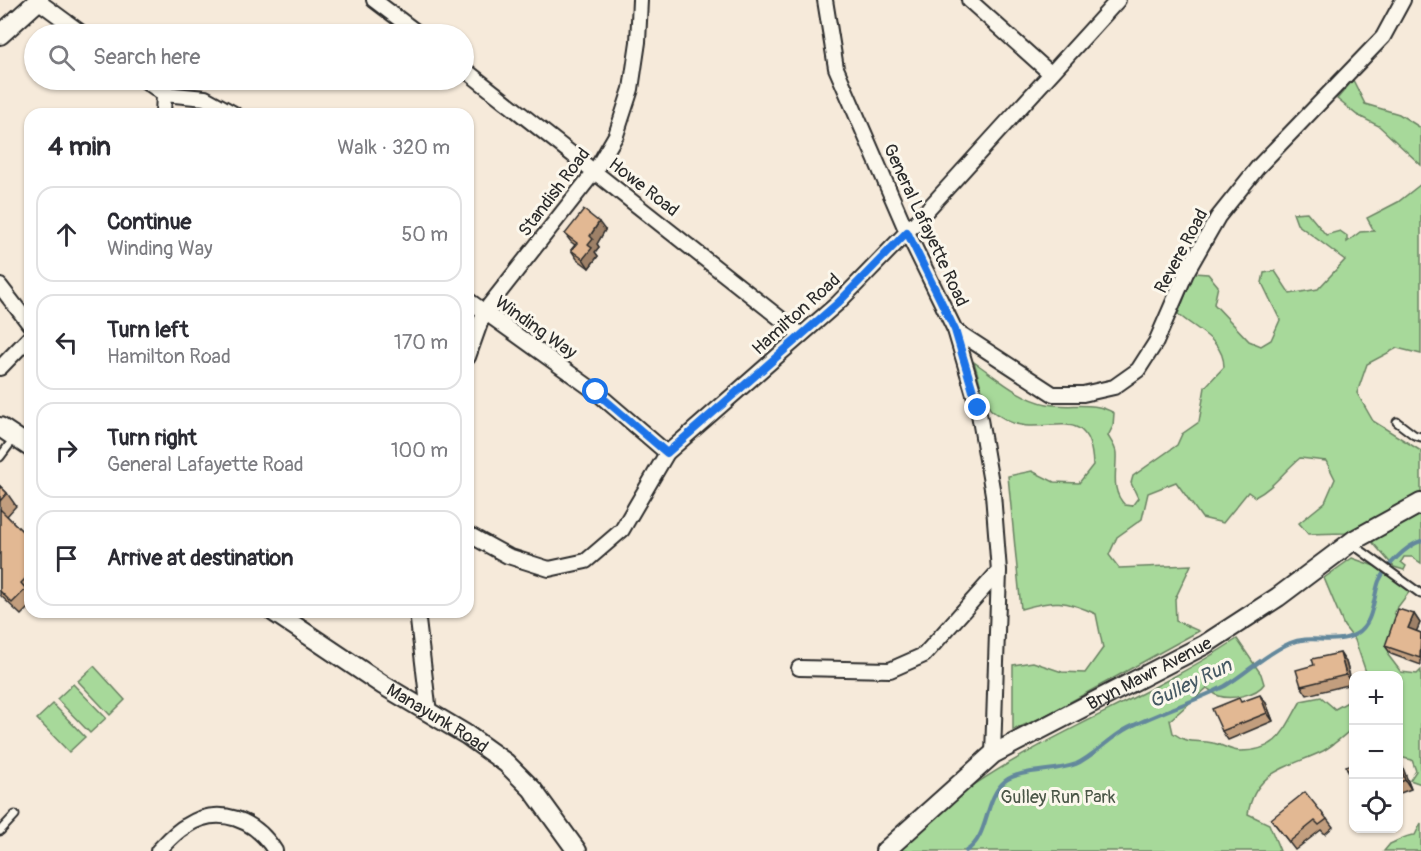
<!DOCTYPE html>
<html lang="en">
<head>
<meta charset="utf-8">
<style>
	:root { --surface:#fff; --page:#f2f2f3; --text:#2b2b33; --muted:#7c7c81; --line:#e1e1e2 }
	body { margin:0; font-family:Pangolin,sans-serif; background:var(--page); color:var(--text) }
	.controls { position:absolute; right:18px; bottom:18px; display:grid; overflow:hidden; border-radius:12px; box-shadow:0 2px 4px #0004 }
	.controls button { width:54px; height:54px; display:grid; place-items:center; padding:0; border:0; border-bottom:2px solid var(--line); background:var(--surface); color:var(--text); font:30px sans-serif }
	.stop { position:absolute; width:18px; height:18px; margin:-14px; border:4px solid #1a73e8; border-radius:50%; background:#fff }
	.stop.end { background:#1a73e8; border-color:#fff; box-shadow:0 2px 6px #0008 }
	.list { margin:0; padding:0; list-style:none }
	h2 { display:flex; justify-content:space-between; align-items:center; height:78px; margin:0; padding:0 24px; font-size:26px }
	h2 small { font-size:20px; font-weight:400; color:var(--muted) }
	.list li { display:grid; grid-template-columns:39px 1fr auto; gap:18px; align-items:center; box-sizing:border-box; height:96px; margin:0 12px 12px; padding:0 12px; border:2px solid var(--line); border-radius:18px }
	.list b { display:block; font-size:22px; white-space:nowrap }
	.list p { margin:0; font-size:20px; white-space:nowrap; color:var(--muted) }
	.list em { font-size:20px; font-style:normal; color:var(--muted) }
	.icon { flex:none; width:33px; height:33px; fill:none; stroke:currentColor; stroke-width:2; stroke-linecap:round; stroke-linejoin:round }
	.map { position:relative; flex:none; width:1421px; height:851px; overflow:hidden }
	.search { position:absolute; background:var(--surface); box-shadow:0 2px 4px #0004; left:24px; top:24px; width:450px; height:66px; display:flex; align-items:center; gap:15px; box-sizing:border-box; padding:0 21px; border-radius:33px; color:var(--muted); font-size:22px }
	.panel { position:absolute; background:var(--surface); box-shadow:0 2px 4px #0004; left:24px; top:108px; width:450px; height:510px; border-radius:18px }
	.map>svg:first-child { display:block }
	.green { fill:#a7d99a; stroke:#698262; stroke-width:1.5 }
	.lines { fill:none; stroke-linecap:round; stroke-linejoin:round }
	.stream { stroke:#63889c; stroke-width:4 }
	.lane-casing { stroke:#2b2b2b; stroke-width:11 }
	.street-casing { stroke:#2b2b2b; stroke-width:18 }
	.secondary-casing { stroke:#2b2b2b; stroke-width:22 }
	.lane { stroke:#fbf7ec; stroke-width:7 }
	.street { stroke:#fbf7ec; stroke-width:14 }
	.secondary { stroke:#fbf7ec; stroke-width:18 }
	.wall { fill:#c29e7e; stroke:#2b2b2b; stroke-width:1.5 }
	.shaded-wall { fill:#9e8167; stroke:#2b2b2b; stroke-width:1.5 }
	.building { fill:#e2b893; stroke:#2b2b2b; stroke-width:1.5 }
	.route { stroke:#1a73e8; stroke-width:8 }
	.labels { text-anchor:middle; stroke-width:6; stroke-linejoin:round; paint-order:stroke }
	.street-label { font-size:18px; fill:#2b2b2b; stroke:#fbf7ec }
	.park-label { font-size:18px; fill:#4a5647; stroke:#fbf7ec }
	.water-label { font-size:20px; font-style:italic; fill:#475a64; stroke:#fbf7ec }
</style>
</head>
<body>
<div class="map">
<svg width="1421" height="851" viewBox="0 0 1421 851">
	<rect width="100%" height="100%" fill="#f6eada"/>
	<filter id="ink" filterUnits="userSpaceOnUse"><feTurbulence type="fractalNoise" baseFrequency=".0167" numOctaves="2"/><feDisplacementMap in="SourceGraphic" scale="12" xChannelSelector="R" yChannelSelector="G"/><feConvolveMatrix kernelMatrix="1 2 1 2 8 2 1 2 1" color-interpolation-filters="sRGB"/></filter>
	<g filter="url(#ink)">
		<g class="green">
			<path d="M1353 80 1365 104 1399 114 1421 128V165L1379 126 1357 115 1337 99Z"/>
			<path d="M1421 184V354L1397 348 1367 364 1357 393 1373 421 1421 451V495L1346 533 1308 534 1299 523 1325 502 1335 479 1326 461 1300 458C1284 471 1273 488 1255 497L1248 492 1223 523 1202 518 1176 482 1148 493 1142 519 1117 537 1109 555 1119 568 1191 565 1175 599 1176 621 1199 631 1043 717 1013 730V665L1033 662 1062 672 1085 673 1103 648 1096 614C1066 600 1053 599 1021 609L1008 476 1032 471 1054 482 1079 483 1093 465C1090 395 1040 443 1003 418 999 415 991 412 989 407 981 394 979 376 974 362 996 377 1020 399 1047 404 1071 409 1093 400 1114 413L1113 426 1108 436C1111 441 1116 448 1116 453 1117 472 1110 490 1125 505L1132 506 1138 498 1131 483 1133 476 1177 445 1182 434 1199 422 1205 387 1224 367C1224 340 1196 330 1178 314L1194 273 1208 274 1218 286 1214 304 1249 341 1261 346 1271 340 1280 320 1262 283 1264 273 1275 271 1290 294 1318 289 1345 260 1297 224 1293 213 1307 212 1326 235 1340 231 1347 236V242L1360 232 1374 231 1367 218 1398 202Z"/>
			<path d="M1421 511V563L1412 557H1404L1401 562 1406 566 1404 570 1394 567 1367 536Z"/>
			<path d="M1352 558 1380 568 1410 591 1394 612 1399 622 1388 655 1401 672 1417 674 1421 670V784L1410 780 1416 771 1412 760 1399 757 1401 727 1398 722V676L1367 675 1355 640 1344 626 1324 578Z"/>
			<path d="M1237 639 1261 674 1264 684C1257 695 1231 700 1219 696 1215 695 1210 690 1207 688L1170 720 1173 733C1188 744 1195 740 1213 743 1221 744 1231 751 1240 751 1279 751 1284 730 1301 701L1321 697 1335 709 1353 699V728C1344 735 1334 745 1323 751 1288 768 1255 770 1248 814L1269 824 1280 851H898C923 829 946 804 974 785 1057 729 1153 695 1237 639Z"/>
			<path d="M94 666 125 700 110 715 78 681Z"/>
			<path d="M73 684 106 718 90 733 57 699Z"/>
			<path d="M53 704 85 737 69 752 37 719Z"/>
			<path d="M1421 823V851H1384L1390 844C1398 841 1405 835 1415 835Z"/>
		</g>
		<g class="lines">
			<path class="stream" d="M966 851C990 836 983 800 1005 781 1020 769 1056 772 1076 764 1094 756 1110 737 1128 728 1159 712 1194 702 1225 686 1247 673 1265 654 1290 643 1311 634 1335 646 1356 634 1374 624 1373 597 1379 581 1385 567 1407 545 1421 541"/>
			<defs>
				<g id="lane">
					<path d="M1397 422 1414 435 1421 437"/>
					<path d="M0 457 15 437"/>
					<path d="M1352 544 1421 594"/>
					<path d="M0 831 15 815"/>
				</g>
				<g id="street">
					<path d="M374 0 419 34"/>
					<path d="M825 0 836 68 907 232 955 330 978 408 993 494 999 571 993 754"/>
					<path d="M969 0 1050 73"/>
					<path d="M38 1 83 34"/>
					<path d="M464 69 800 334"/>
					<path d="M144 80 164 94 205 98 234 114"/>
					<path d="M163 114 164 94"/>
					<path d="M0 286 30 325"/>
					<path d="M468 300 596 392 667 453"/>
					<path d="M955 330 1053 394H1083L1114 387 1138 370 1156 342 1186 273 1218 217 1258 167 1383 37 1403 0"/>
					<path d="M468 357 484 312 595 171 616 135 631 89 638 42 640 0"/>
					<path d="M0 368 30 337"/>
					<path d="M468 534 508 556 549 569 586 561 622 530 667 453 838 303 907 232 1118 0"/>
					<path d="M417 612 429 713"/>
					<path d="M799 668 890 670 924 655 999 571"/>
					<path d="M158 851C167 842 175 832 186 826 219 804 256 820 275 851"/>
				</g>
				<g id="secondary">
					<path d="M0 35 39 0"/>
					<path d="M0 427 30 447"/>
					<path id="s1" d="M274 612 383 685 467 735 506 763 532 789 577 851"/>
					<path id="s2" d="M885 851 993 754 1204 645 1278 597 1354 540 1421 503"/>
				</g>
			</defs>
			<use href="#lane" class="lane-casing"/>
			<use href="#street" class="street-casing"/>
			<use href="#secondary" class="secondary-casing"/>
			<use href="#lane" class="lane"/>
			<use href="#street" class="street"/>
			<use href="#secondary" class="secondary"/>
		</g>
		<g class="wall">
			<path d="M605 230 597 244 599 247 595 252 598 256 589 268 577 259 571 250 575 245 571 242 565 234Z"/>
			<path d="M0 486 7 493 16 506 7 516 30 539V606L21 615 0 595Z"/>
			<path d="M1414 614 1420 623 1416 631 1421 633V665L1391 654 1385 646Z"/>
			<path d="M1346 662 1352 684 1307 695 1301 686Z"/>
			<path d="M1242 702 1266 703 1273 721 1228 740 1222 731Z"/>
			<path d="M1398 757 1411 789 1398 794Z"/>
			<path d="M1271 819H1327L1333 827 1325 834 1321 830 1295 850Z"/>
		</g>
		<g class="shaded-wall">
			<path d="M599 222 605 230 597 244 599 247 595 252 598 256 589 268 583 259 588 245 590 236Z"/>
			<path d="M1414 614 1420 623 1414 637 1408 628Z"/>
			<path d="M1340 653 1346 662 1352 684 1346 675Z"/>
			<path d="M1260 695 1266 703 1273 721 1267 713Z"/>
			<path d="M1398 757 1400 760 1411 789 1405 780 1398 763Z"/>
		</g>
		<g class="building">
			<path d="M584 210 599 222 590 236 593 239 588 245 592 248 583 259 571 250 577 243 565 234Z"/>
			<path d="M0 486 7 493 0 501Z"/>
			<path d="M0 509 30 539V574L21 583 26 589 12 603 0 591Z"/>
			<path d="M1398 609 1414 614 1408 628 1421 633 1420 658 1385 646Z"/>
			<path d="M1340 653 1346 675 1301 686 1296 670 1314 665 1312 659Z"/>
			<path d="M1260 695 1267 713 1222 731 1212 709 1239 698 1241 702Z"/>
			<path d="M1398 763 1405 780 1398 783Z"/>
			<path d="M1353 764V784L1346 766Z"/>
			<path d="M1305 792 1327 819 1319 825 1315 821 1289 842 1271 819Z"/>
		</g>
	</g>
	<g class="lines" filter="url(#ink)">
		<path class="route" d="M596 392 667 453 838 303 907 232 955 330 978 408"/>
	</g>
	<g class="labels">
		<g class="street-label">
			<text transform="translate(644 187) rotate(38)" y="6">Howe Road</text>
			<text transform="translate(554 192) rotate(-53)" y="6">Standish Road</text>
			<text transform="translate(926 225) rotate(65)" y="6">General Lafayette Road</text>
			<text transform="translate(1181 251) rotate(-62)" y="6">Revere Road</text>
			<text transform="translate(796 314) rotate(-42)" y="6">Hamilton Road</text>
			<text transform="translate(536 327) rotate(35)" y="6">Winding Way</text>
			<text dy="6" stroke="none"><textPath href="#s2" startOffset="321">Bryn Mawr Avenue</textPath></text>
			<text dy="6" stroke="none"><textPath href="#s1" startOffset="195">Manayunk Road</textPath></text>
		</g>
		<g class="park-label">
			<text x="1058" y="803">Gulley Run Park</text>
		</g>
		<g class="water-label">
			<text transform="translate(1190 683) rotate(-26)" y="7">Gulley Run</text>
		</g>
	</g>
</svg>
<div class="controls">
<button>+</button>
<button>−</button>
<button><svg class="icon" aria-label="locate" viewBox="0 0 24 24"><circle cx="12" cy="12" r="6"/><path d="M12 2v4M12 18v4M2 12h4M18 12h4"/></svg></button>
</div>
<div class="stop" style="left:596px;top:392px"></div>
<div class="stop end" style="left:978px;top:408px"></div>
<div class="search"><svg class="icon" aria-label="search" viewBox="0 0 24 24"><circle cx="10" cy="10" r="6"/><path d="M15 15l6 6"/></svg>Search here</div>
<section class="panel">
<h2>4 min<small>Walk · 320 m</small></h2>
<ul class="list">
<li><svg class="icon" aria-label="ahead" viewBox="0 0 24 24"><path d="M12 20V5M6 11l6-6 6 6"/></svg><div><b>Continue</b><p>Winding Way</p></div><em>50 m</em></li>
<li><svg class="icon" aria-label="left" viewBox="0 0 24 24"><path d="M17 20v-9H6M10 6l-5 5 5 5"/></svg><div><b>Turn left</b><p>Hamilton Road</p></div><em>170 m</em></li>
<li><svg class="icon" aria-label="right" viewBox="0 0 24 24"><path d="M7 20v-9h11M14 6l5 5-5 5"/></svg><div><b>Turn right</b><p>General Lafayette Road</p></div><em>100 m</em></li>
<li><svg class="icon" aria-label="arrive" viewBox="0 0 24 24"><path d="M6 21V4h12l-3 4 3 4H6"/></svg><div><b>Arrive at destination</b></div></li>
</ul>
</section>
</div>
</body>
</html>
